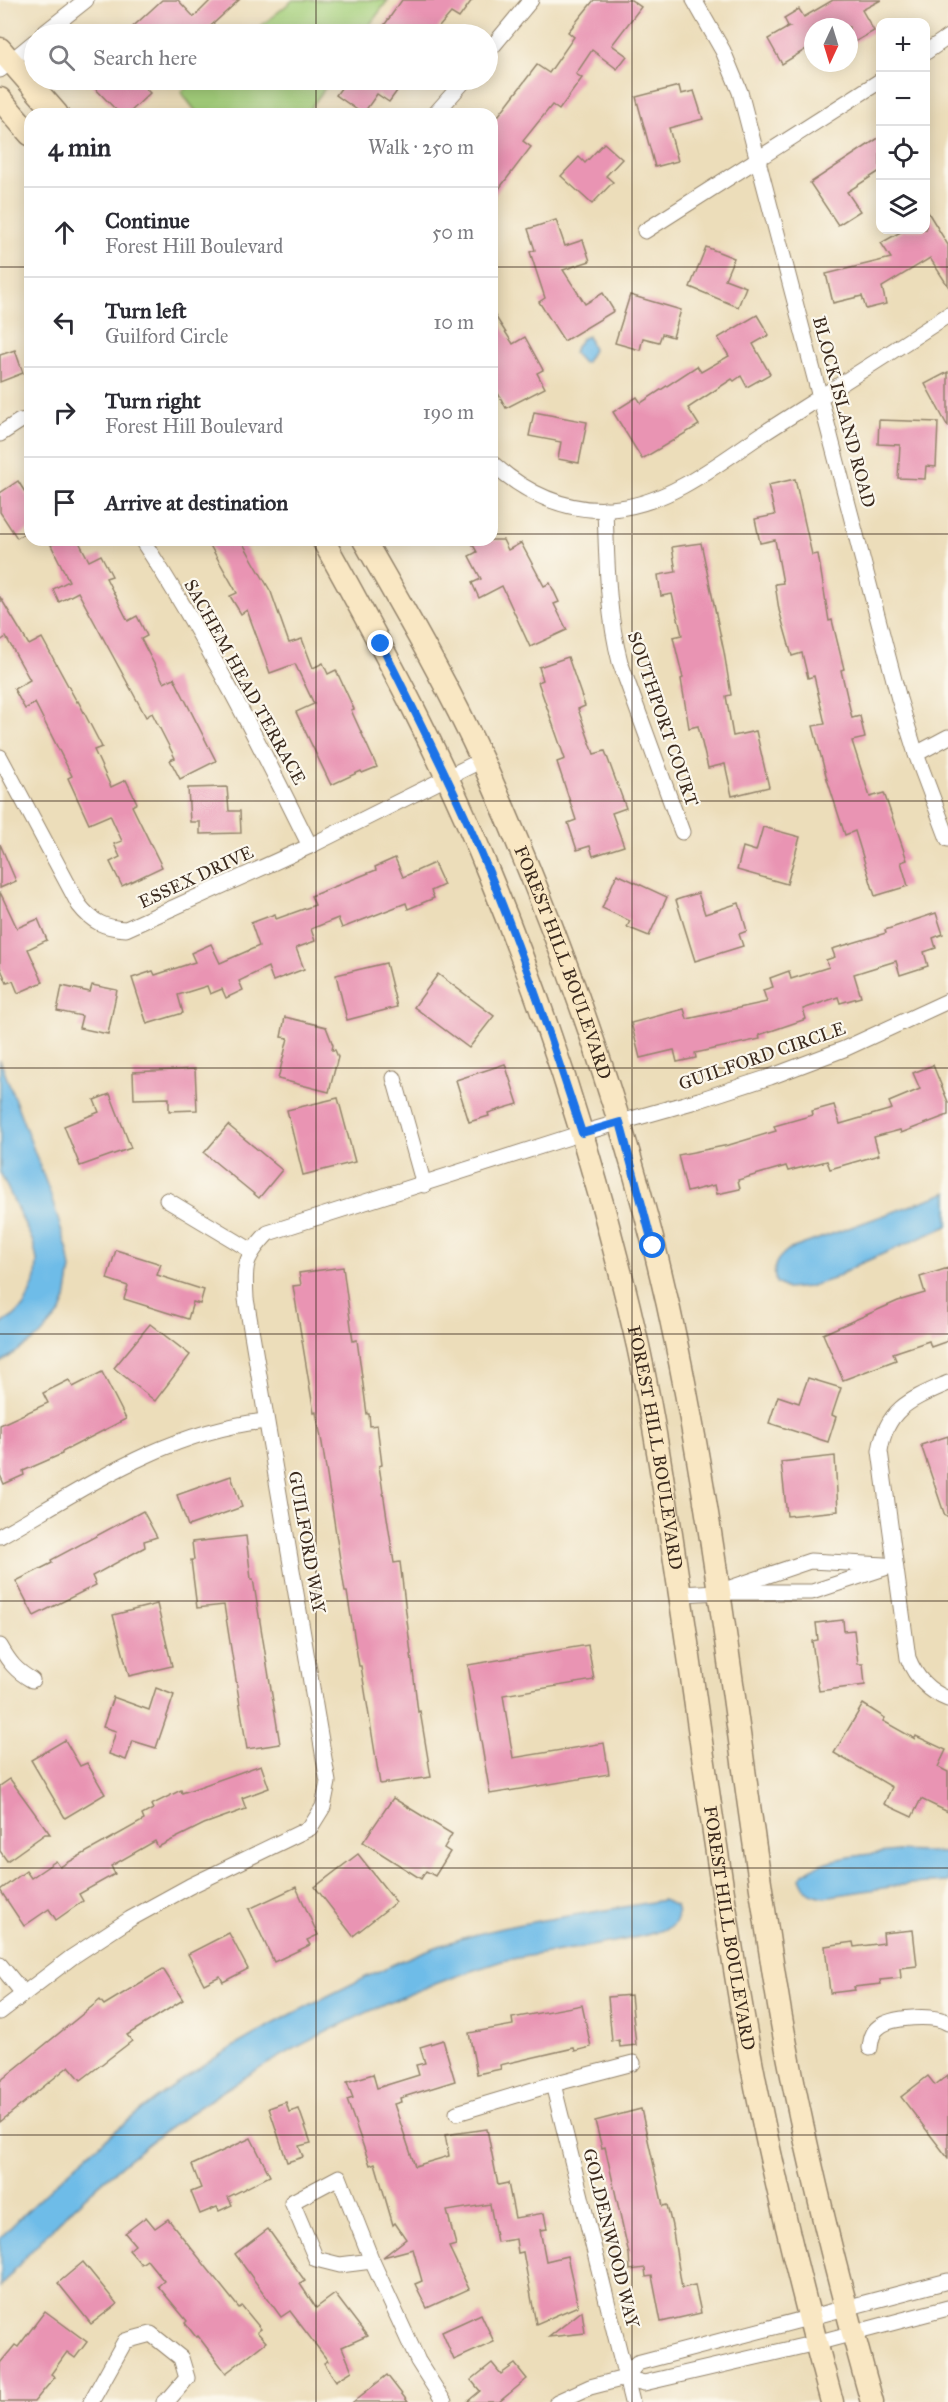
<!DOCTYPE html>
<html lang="en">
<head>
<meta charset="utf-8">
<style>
	:root { --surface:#fff; --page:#f7f7f7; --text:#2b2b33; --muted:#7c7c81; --line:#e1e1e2 }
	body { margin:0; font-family:"IM FELL Great Primer",serif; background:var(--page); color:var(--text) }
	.controls { position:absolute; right:18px; top:18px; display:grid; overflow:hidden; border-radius:12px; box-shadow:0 3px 15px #0003 }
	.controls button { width:54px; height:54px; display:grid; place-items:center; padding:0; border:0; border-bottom:2px solid var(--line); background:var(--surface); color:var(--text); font:30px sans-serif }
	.compass { position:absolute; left:804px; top:18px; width:54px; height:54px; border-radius:50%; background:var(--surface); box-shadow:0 3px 15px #0003; rotate:184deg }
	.stop { position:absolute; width:18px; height:18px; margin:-14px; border:4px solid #1a73e8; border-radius:50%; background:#fff }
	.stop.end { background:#1a73e8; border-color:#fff; box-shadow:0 2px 6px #0008 }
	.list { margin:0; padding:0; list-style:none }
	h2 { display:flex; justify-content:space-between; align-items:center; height:78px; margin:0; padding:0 24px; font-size:26px }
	h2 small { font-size:20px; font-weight:400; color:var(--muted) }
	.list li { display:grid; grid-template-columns:39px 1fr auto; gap:18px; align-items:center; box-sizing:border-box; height:90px; padding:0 24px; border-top:2px solid var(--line) }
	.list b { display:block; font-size:22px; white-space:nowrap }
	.list p { margin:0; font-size:20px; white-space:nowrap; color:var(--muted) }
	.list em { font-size:20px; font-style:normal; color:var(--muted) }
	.icon { flex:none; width:33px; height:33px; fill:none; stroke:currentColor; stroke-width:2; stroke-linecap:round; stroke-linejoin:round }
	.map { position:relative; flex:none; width:948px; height:2402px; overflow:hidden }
	.search { position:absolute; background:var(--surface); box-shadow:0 3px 15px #0003; left:24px; top:24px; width:474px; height:66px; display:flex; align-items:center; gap:15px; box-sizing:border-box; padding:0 21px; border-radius:33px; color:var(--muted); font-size:22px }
	.panel { position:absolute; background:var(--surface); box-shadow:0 3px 15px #0003; left:24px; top:108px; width:474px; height:438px; border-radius:18px }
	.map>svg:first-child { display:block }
	.green { fill:#a5d07c; stroke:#707d4d; stroke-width:1.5 }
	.water { fill:#6ebce8; stroke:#547383; stroke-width:1.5 }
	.building { fill:#e994b3 }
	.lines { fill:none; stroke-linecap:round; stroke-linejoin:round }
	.street-casing { stroke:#94846c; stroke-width:17 }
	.secondary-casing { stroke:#94846c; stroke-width:25 }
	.street { stroke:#fff; stroke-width:15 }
	.secondary { stroke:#f9e7c3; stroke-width:22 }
	.route { stroke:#1a73e8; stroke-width:8 }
	.grid { fill:none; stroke:#3b2a1e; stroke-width:1.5; stroke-opacity:0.55 }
	.labels { text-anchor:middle; stroke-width:4.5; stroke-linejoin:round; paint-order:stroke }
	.street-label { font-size:18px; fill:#3b2a1e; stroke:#fbf7ec }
</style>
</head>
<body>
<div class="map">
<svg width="948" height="2402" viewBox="0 0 948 2402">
	<rect width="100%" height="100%" fill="#fbf7ec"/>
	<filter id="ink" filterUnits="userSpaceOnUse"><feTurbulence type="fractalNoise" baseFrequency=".0167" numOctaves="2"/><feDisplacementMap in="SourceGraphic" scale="12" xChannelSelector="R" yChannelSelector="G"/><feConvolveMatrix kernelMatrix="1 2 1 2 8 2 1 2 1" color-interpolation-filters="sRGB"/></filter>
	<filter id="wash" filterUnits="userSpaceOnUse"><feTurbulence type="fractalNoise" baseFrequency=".008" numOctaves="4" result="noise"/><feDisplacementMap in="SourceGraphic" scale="24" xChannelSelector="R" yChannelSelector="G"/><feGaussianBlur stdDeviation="1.35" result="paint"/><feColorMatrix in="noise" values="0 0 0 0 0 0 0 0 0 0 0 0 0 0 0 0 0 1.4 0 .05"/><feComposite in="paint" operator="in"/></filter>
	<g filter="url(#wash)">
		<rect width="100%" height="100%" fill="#ecddba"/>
		<g class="green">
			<path d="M293 0H388L363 34H251Z"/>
			<path d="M196 80H331L306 114H198L181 92Z"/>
		</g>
		<g class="water">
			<path d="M588 336 593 350 586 362 583 363 573 352 581 339Z"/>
			<path d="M0 1060 50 1193 68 1251 71 1269 66 1299 61 1312 40 1336 0 1363V1325L14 1316 25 1305 36 1278 37 1260 33 1242 0 1172Z"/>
			<path d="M948 1192V1226L857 1265 833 1279 808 1287 787 1289 776 1283C772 1267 775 1260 788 1250Z"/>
			<path d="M897 1851 948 1853V1882L910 1884 824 1897C810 1894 805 1892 800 1878 815 1857 872 1854 897 1851Z"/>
			<path d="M663 1900 676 1906C678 1911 679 1917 675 1923 661 1940 530 1953 499 1962 313 2020 123 2135 0 2287V2238C63 2173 131 2113 207 2063 250 2035 296 2011 342 1989 378 1971 415 1953 454 1941 522 1919 594 1914 663 1900Z"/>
		</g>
		<g id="blocks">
			<g class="building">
				<path d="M162 0H178L194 17 211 0H239L202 34H125Z"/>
				<path d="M402 0H472L459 18 451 13 433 34H378Z"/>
				<path d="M594 0H631L641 7 612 45 627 56 617 69 592 50 576 74 582 78 559 110 552 105 523 141 531 147 492 198V124L537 65 549 73 574 37 568 32Z"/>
				<path d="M833 0H881L862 10 874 31 853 43 849 36V27H813V45L782 64 768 39 789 27H786L788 26 784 18 799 9 804 17Z"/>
				<path d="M87 80H137L150 93 128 114H120Z"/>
				<path d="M347 80H405L389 102 377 94 363 114 336 95Z"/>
				<path d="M679 86 681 94 694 91 703 119 669 128 678 161 655 167 636 97Z"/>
				<path d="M880 137V171L847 192 860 211 838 225 810 183Z"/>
				<path d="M604 143 622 159 606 176 613 182 592 204 561 176 579 157 585 163Z"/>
				<path d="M926 209 948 245V286L930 258 882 287 886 304 866 309 862 296 833 303 826 274 891 258 881 243 904 230H926Z"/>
				<path d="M556 220 565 246 583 240 590 261 563 270 585 304 603 293 614 311 564 341 539 302 545 298 530 252 535 250 528 229Z"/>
				<path d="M706 247 734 258 725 279 746 287 738 307 690 287Z"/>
				<path d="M630 295 681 310 673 337 662 334 659 342 643 338 640 350 615 343Z"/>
				<path d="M492 311 513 344 525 337 543 370 537 373 545 388 506 408 492 382Z"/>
				<path d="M757 315 769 335 753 344 770 374 747 387 741 376 734 381 732 379 688 408 699 425 642 459 613 412 637 397 641 403 697 366 701 372 729 356 718 338Z"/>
				<path d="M15 350 23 373 0 382V355Z"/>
				<path d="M948 372V427L925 384Z"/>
				<path d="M534 412 587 422 579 463 558 459 561 442 529 436Z"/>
				<path d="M879 420 938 422 936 467 926 466 925 479 898 478 900 445 878 444Z"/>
				<path d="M795 479 812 555 818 554 829 621 832 620 844 669 841 670 852 718 860 716 865 738 852 741 870 797 884 793 907 860 901 862 908 886 875 896 855 831 845 835 827 779 813 726 825 724 814 676 808 678 802 653 792 656 779 610 775 584 783 583 775 540 760 543 755 519 775 515 768 485Z"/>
				<path d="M18 481 30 500V529L17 538 0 512V493Z"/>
				<path d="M61 540H78L89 561 101 555 112 576 106 578 128 621 137 616 147 636 141 639 164 683 174 678 216 761 180 779 170 760 175 758 152 713 146 717 78 592 59 602 53 589 69 581 51 545Z"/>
				<path d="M207 540H241L271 592 289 643 302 639 313 668 323 663 328 674 336 670 354 709 351 710 377 767 362 773 361 771 331 785 296 712 314 704 295 664 270 673 247 610 241 614 230 596 237 593Z"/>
				<path d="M470 540H503L508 550 521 543 544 586 550 583 559 602 554 604 567 630 530 647 502 586 479 598 472 583 481 579 469 556 477 552Z"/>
				<path d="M701 543 724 652 731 695 726 696 733 736 756 731 769 787 732 796 725 764 708 768 698 726 689 728 681 679 683 678 673 637 682 635 672 594 661 596 658 575 676 572 672 547Z"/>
				<path d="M0 597 29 645 42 638 77 702 78 701 102 747 94 750 111 787 126 780 137 803 132 806 162 867 122 886 110 862 120 857 114 844 122 841 110 815 89 824 68 778 72 776 35 703 25 709 14 689 30 680 6 637 0 641Z"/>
				<path d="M568 657 585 706 578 709 594 754 605 751 626 808 612 813 624 846 593 856 590 846 577 850 568 823 576 820 557 762 565 759 538 682 543 680 539 667Z"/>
				<path d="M227 787 229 811H240L241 833 200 834V822H190L188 788Z"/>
				<path d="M763 827 800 837 787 884 737 870 743 847 756 851Z"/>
				<path d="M0 844 16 881 0 888Z"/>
				<path d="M395 858 403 877 434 863 444 885 431 891 434 898 408 909 406 903 342 928 338 918 311 929 315 941 296 948 304 969 273 981 268 967 239 981 243 990 226 998 222 989 210 994 207 986 178 995 183 1013 147 1024 132 978 153 971 155 975 195 962 191 953 211 944 220 963 259 946 251 923 275 914 276 919 315 905 311 896 376 870 375 867Z"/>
				<path d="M617 874 667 897 649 936 627 927 630 921 602 908Z"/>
				<path d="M0 892 17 928 38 919 47 940 28 949 43 982 18 993 13 981 7 983 0 967Z"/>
				<path d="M698 893 705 914 739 903 747 931 739 934 743 946 695 961 676 900Z"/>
				<path d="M936 913 943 934 933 938 936 948 924 952 928 966 900 975 896 961 854 974 861 997 840 1003 838 997 803 1009 806 1019 759 1035 760 1039 695 1053 696 1058 677 1062 674 1050 640 1058 631 1023 684 1009 687 1019 767 1002 763 990 773 987 770 978 789 971 791 979 829 967 826 960 835 957 832 949 886 933 885 930Z"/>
				<path d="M386 963 397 1007 347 1020 336 975Z"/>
				<path d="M438 974 494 1016 469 1048 414 1007Z"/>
				<path d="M92 985 117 990 108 1034 79 1028 82 1016 57 1011 62 986 90 992Z"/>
				<path d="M285 1017 326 1027 333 1045 332 1050H335L338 1057 329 1092 278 1079 288 1038 281 1037Z"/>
				<path d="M505 1064 518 1104 488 1113 489 1116 469 1122 456 1080Z"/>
				<path d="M933 1065 948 1102V1115L901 1133 900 1130 874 1137 879 1155 830 1169 827 1161 788 1171 786 1166 738 1180 740 1189 717 1194 715 1185 687 1192 678 1155 729 1145 776 1131 774 1126 813 1115 812 1111 834 1105 840 1124 892 1109 889 1102 920 1089 913 1073Z"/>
				<path d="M195 1069 197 1110 169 1111V1098L134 1099 133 1072Z"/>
				<path d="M110 1094 131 1148 80 1166 64 1126 99 1112 94 1100Z"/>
				<path d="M338 1098 355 1162 303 1175 287 1110Z"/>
				<path d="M228 1125 282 1170 259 1198 204 1153Z"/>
				<path d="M116 1250 161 1264 157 1275 204 1290 200 1304 193 1302 188 1319 124 1299 128 1286 107 1279Z"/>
				<path d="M343 1267 353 1341 357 1340 367 1414H369L370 1426 377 1425 382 1465 379 1466 394 1563 400 1562 418 1712 420 1711 431 1777 380 1784 361 1666H359L347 1592H345L322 1443 316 1412 314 1413 293 1286 301 1285 299 1273Z"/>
				<path d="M948 1268V1341L931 1347 929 1341 893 1353 896 1360 843 1380 823 1334 898 1301 925 1293 920 1277Z"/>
				<path d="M150 1324 190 1355 155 1401 114 1368Z"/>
				<path d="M102 1372 126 1419 62 1452V1454L23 1471 24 1475 4 1484 0 1475V1425L48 1403 43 1393 69 1380 73 1387Z"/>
				<path d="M808 1378 841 1388 832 1415 836 1417 828 1442 769 1423 778 1396 799 1403Z"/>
				<path d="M948 1436V1516H945L921 1445Z"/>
				<path d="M835 1456 838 1511 787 1516 781 1462Z"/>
				<path d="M231 1476 242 1507 188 1526 177 1495Z"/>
				<path d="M143 1511 157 1537 144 1541 145 1547 92 1576 96 1585 34 1616 16 1581 52 1563 51 1560Z"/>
				<path d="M246 1536 251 1579H253L280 1744 247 1749 224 1605 197 1608 191 1560H194L192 1542Z"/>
				<path d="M157 1604 172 1666 129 1676 113 1615Z"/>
				<path d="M843 1620 844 1631 854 1630 858 1664H863L865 1685 819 1691 812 1641 818 1640 816 1623Z"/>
				<path d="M588 1645 594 1680 503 1695 513 1758 604 1743 609 1774 490 1794 468 1665Z"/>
				<path d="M156 1688 174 1695 156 1748 133 1741 126 1760 109 1754 116 1731 103 1727 113 1697 149 1710Z"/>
				<path d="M863 1704 885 1718 883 1721 915 1739 916 1736 946 1750 938 1767 948 1772V1812L921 1799 912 1817 884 1804 892 1787 834 1753Z"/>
				<path d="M65 1740 80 1766 87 1763 105 1794 65 1818 31 1760Z"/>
				<path d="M261 1765 269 1788 242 1798 246 1809 204 1824 158 1847 155 1841 111 1866 115 1874 79 1894 83 1901 56 1920 49 1909 24 1926 0 1890 26 1871 31 1878 56 1861 60 1867 144 1820 142 1815 153 1809 151 1805 181 1790 182 1793Z"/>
				<path d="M10 1779 50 1834H45L7 1861 0 1851V1786Z"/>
				<path d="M393 1798 452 1834 444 1848 450 1852 435 1876 426 1871 421 1879 363 1842Z"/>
				<path d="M358 1854 396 1902 353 1936 315 1887Z"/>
				<path d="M296 1887 318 1935 307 1940 310 1945 274 1962 249 1909Z"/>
				<path d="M913 1930 917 1966 900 1968 901 1978 880 1980 881 1984 854 1987 855 1990 830 1993 825 1946 853 1942 854 1947 884 1943 883 1933Z"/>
				<path d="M229 1933 248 1969 223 1982 220 1976 204 1984 188 1954Z"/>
				<path d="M163 1969 183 2000 127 2035 132 2041 81 2080 69 2066 0 2122V2081L100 2000 104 2005Z"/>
				<path d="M631 1995 636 2045 620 2047 619 2040 612 2042 608 1997Z"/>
				<path d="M582 2005 591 2047 575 2051 574 2048 500 2065 501 2069 477 2074 469 2033 513 2025 512 2018Z"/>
				<path d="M443 2040 455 2081 400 2098 401 2102 394 2104 415 2166 449 2156 445 2135 487 2129 498 2185 508 2183 515 2218 544 2213 547 2229 540 2230 546 2261 567 2256 578 2306 536 2324 523 2252 518 2253 516 2239 497 2242 490 2204 447 2211 456 2245 449 2247 469 2289 427 2308 415 2284 422 2281 413 2249 383 2257 406 2239 395 2223 393 2225 375 2163 370 2165 347 2100 353 2098 347 2082 373 2074 377 2088 419 2075 416 2065 425 2063 420 2047Z"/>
				<path d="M948 2075V2158L901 2097 928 2076 935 2085Z"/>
				<path d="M286 2102 289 2112 299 2109 311 2143 299 2146 303 2157 287 2162 269 2108Z"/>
				<path d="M641 2109 663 2206 667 2205 672 2226 682 2288 695 2285 701 2313 661 2322 652 2276 646 2277 645 2268 630 2270 629 2254 605 2147 602 2148 595 2121Z"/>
				<path d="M251 2138 270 2176 228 2197 232 2205 219 2211 217 2207 200 2214 191 2192 201 2188 192 2165Z"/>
				<path d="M146 2217 155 2228 168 2219 239 2308 242 2306 261 2329 257 2332 266 2342 226 2373 198 2336 196 2337 185 2323 187 2321 158 2286 164 2281 147 2260 141 2264 129 2250 135 2245 125 2233Z"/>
				<path d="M268 2229 305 2281 300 2284 316 2308 335 2294 367 2336 342 2347 352 2371 336 2381 324 2363 328 2361 290 2311 281 2317 235 2254Z"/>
				<path d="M83 2262 117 2304 91 2324 58 2283Z"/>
				<path d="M45 2311 87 2342 75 2358 67 2352 51 2374 55 2377 34 2402H0V2363L15 2345 18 2347Z"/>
				<path d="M582 2311 585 2333 549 2337Z"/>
				<path d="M481 2314 494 2342 454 2360 442 2332Z"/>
				<path d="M492 2363 501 2374 515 2364 527 2379 499 2402H467L480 2391 471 2380Z"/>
				<path d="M387 2375 408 2402H353Z"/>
			</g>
		</g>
	</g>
	<g filter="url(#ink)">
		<use href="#blocks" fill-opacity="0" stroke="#94846c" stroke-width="1.5"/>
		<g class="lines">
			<defs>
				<g id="street">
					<path d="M694 0 723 51 740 92 899 699 916 754 948 839"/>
					<path d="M43 34 86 0"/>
					<path d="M488 52 531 0"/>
					<path d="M926 52 948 37"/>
					<path d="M0 70 34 42"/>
					<path d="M435 114 465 80"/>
					<path d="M645 231 880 81"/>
					<path d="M0 434 20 421 30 419"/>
					<path d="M492 463C528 495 571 515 620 508 673 501 720 462 764 433 825 394 887 355 948 315"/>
					<path d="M605 509C607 561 607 612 620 662L682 832"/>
					<path d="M142 540C206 637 258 741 310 846"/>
					<path d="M916 754 948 737"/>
					<path d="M0 757 79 905C92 922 105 928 126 929L310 846 482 760"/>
					<path d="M394 1078 424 1185"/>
					<path d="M167 1200 252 1251"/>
					<path d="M948 1383C912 1399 886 1408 880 1451L908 1658C916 1678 928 1691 948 1699"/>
					<path d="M0 1536C85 1488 166 1431 266 1421"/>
					<path d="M730 1588 810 1561 885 1565"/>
					<path d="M680 1594 719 1592H812L894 1565"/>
					<path d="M0 1646C9 1662 16 1671 32 1680"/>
					<path d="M0 1965 23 1993"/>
					<path d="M0 2012 72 1957 130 1919 190 1886 310 1828 323 1807 328 1782 246 1299C244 1265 244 1258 268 1233L582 1133 699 1100 770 1077 844 1049 948 1001"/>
					<path d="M870 2048C871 2040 872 2032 879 2027 891 2017 934 2014 948 2023"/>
					<path d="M553 2084 632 2402"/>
					<path d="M457 2113 553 2084 633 2063"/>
					<path d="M339 2177 372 2261 340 2265 316 2259 292 2202Z"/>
					<path d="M372 2261 418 2361 444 2402"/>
					<path d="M625 2378 637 2363 948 2281"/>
					<path d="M91 2402 125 2341 151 2334 181 2358 187 2378 170 2398 164 2402"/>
					<path d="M557 2402 590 2387 625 2378 644 2383 816 2343 948 2308"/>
				</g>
				<g id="secondary">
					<path d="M0 49 57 114"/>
					<path d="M0 99 30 134"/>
					<path id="s1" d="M323 540C385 651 445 763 492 881 554 1032 602 1187 638 1346 654 1419 665 1494 676 1568 699 1719 717 1871 744 2022 766 2150 798 2277 832 2402"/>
					<path id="s2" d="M364 540C406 613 449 687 484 764 567 951 636 1146 677 1347 722 1567 743 1791 780 2012 803 2144 836 2274 872 2402"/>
				</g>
			</defs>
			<use href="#street" class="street-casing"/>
			<use href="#secondary" class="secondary-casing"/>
			<use href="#street" class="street"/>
			<use href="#secondary" class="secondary"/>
		</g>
	</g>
	<g class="lines" filter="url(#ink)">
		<path class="route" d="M381 644C420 722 459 799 492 879 526 962 554 1047 582 1133L620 1122 653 1246"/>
	</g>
	<path class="grid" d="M316 0V34M632 0V2402M316 80V114M0 267H30M492 267H948M0 534H30M492 534H948M316 540V2402M0 801H948M0 1068H948M0 1334H948M0 1601H948M0 1868H948M0 2135H948"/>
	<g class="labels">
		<g class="street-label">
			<text transform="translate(844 412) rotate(75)" y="6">BLOCK ISLAND ROAD</text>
			<text transform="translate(245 682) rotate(61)" y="6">SACHEM HEAD TERRACE</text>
			<text transform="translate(663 719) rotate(71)" y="6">SOUTHPORT COURT</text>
			<text transform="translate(196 877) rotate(-25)" y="6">ESSEX DRIVE</text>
			<text dy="6" stroke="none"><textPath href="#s2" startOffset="468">FOREST HILL BOULEVARD</textPath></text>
			<text transform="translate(762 1056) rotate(-19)" y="6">GUILFORD CIRCLE</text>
			<text dy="6" stroke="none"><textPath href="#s1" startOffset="972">FOREST HILL BOULEVARD</textPath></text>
			<text transform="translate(307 1542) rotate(80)" y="6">GUILFORD WAY</text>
			<text dy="6" stroke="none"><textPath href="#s1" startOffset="1458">FOREST HILL BOULEVARD</textPath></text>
			<text transform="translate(611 2238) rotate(76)" y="6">GOLDENWOOD WAY</text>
		</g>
	</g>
</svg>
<div class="controls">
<button>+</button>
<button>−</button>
<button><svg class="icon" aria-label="locate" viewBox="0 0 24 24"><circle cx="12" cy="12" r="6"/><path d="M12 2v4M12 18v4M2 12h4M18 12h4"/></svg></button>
<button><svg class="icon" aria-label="layers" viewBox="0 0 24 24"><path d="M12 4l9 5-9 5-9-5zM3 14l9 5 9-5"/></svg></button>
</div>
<svg class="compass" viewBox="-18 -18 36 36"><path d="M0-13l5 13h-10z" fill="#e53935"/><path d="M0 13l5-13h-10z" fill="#7c7c81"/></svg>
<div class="stop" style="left:653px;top:1246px"></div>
<div class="stop end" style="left:381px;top:644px"></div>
<div class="search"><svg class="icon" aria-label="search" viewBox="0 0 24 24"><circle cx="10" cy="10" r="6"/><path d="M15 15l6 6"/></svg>Search here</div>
<section class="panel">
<h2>4 min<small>Walk · 250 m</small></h2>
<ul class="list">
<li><svg class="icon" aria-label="ahead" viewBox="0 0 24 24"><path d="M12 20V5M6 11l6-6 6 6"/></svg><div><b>Continue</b><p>Forest Hill Boulevard</p></div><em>50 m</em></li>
<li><svg class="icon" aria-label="left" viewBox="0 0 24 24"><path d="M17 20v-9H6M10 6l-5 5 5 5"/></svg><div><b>Turn left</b><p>Guilford Circle</p></div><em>10 m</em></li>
<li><svg class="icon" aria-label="right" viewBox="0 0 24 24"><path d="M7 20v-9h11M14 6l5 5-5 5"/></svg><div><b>Turn right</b><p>Forest Hill Boulevard</p></div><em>190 m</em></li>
<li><svg class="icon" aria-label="arrive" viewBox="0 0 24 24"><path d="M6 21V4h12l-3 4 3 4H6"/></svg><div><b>Arrive at destination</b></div></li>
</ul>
</section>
</div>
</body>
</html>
